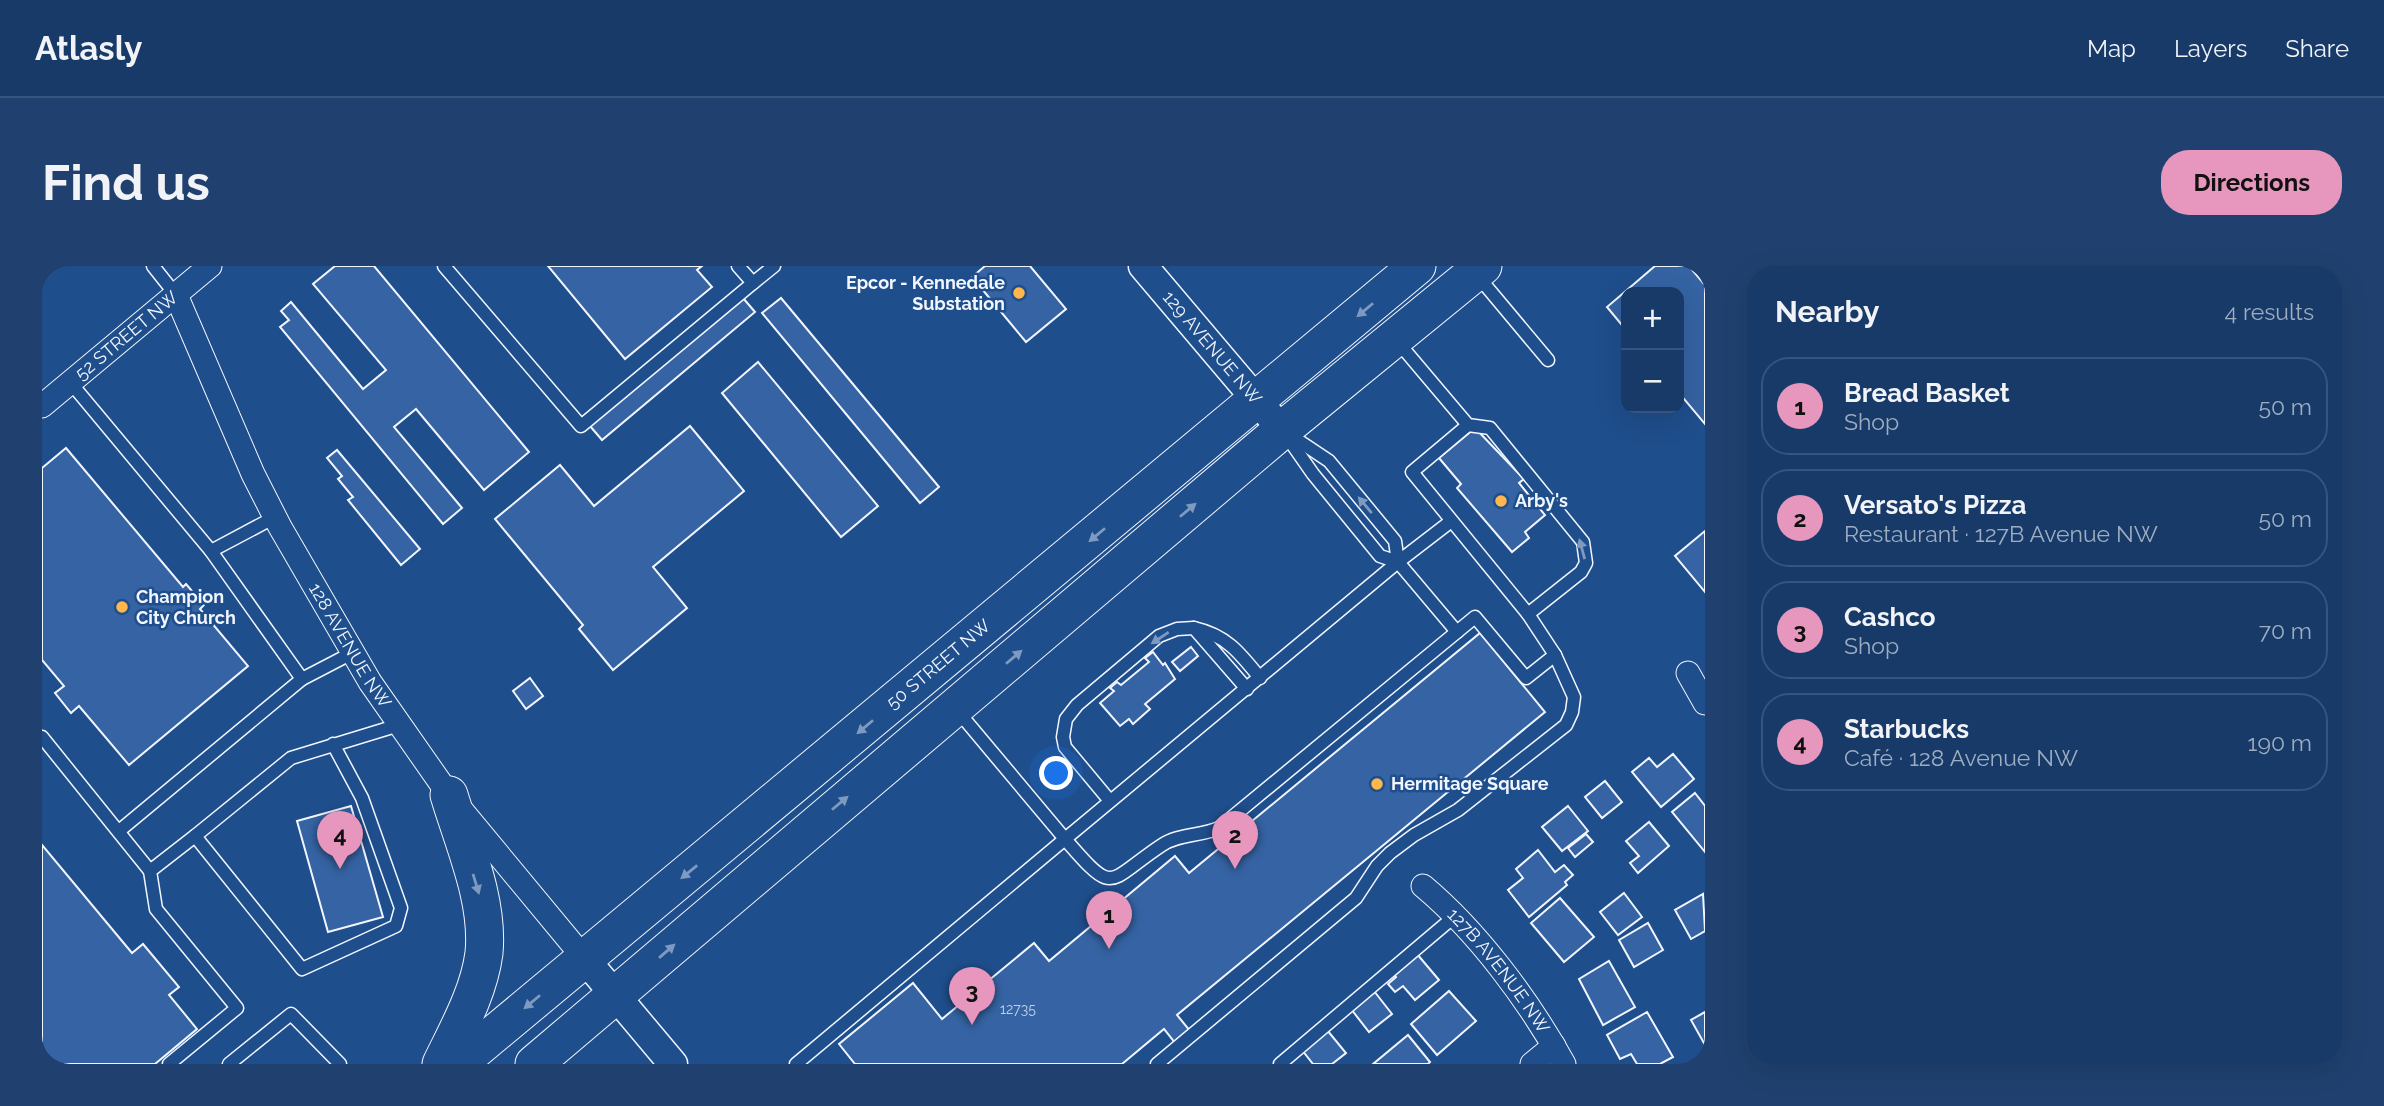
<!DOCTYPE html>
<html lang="en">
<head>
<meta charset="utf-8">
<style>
	:root { --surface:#173a69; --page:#20416f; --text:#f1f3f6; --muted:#9eadc0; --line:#36547d; --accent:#e797bd }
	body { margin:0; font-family:Raleway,sans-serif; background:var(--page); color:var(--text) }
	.controls { position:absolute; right:21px; top:21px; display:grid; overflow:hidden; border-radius:14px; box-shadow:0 7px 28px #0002 }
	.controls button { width:63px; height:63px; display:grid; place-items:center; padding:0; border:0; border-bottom:2px solid var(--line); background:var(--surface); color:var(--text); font:35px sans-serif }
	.you { position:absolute; left:1015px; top:508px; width:24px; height:24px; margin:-18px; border:5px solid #fff; border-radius:50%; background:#1a73e8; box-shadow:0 0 0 10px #1a73e833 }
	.badge { display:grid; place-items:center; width:46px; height:46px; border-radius:50%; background:var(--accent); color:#111; font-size:23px; font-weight:700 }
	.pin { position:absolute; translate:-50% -58px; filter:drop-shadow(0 2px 4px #0008) }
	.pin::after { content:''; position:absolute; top:37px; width:24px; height:21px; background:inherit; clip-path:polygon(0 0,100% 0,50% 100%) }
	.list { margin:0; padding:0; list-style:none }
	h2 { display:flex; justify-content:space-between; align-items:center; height:91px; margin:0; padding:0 28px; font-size:30px }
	h2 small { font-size:23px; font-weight:400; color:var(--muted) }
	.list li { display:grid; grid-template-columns:46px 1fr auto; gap:21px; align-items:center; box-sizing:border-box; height:98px; margin:0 14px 14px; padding:0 14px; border:2px solid var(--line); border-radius:28px }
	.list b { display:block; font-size:26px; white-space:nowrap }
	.list p { margin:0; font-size:23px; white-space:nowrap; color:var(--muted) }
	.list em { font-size:23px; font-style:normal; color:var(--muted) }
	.map { position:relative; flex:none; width:1663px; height:798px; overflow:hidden; border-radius:28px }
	header { display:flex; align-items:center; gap:42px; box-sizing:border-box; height:98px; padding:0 35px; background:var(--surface); border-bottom:2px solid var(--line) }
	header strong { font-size:33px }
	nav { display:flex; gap:38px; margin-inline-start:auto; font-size:24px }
	.intro { display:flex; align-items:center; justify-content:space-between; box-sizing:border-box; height:168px; padding:0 42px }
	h1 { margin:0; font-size:49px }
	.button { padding:18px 32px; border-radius:28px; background:var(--accent); color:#111; font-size:24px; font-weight:700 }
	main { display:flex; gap:42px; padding:0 42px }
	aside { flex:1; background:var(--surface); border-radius:28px; box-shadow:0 7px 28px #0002 }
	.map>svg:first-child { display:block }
	.building { fill:#3563a3; stroke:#f2f6ff; stroke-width:2 }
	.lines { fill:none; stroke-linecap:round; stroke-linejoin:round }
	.service-casing { stroke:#f2f6ff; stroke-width:15 }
	.minor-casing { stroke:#f2f6ff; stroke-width:25 }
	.tertiary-casing { stroke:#f2f6ff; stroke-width:31 }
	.primary-casing { stroke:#f2f6ff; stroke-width:39 }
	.service { stroke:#1f4e8c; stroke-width:12 }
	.minor { stroke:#1f4e8c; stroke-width:23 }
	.tertiary { stroke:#1f4e8c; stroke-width:28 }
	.primary { stroke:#1f4e8c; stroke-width:37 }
	.oneway { fill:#7e9ac0 }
	.poi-dot { fill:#ffb74d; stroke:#1f4e8c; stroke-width:2.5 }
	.labels { text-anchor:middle; stroke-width:5; stroke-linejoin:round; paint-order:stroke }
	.number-label { font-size:14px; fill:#c3d1e8 }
	.poi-label { font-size:18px; font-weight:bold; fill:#f2f6ff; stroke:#1f4e8c; text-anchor:start }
	.street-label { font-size:18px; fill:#f2f6ff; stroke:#1f4e8c }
</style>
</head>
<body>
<header>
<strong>Atlasly</strong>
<nav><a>Map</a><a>Layers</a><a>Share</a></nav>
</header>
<div class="intro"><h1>Find us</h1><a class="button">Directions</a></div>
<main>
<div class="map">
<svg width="1663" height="798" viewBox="0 0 1663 798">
	<rect width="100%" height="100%" fill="#1f4e8c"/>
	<g class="building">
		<path d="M293 0H332L487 186 442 224 374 143 352 161 420 242 401 258 238 61 247 54 239 45 249 36 321 123 344 104 271 18Z"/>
		<path d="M506 0H660L655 4 670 21 583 93Z"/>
		<path d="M943 0H988L1024 43 984 76 930 11Z"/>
		<path d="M1613 0H1647L1663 19V158L1637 127V26H1584V64L1565 41Z"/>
		<path d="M701 32 713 46 560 174 548 160Z"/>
		<path d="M739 32 897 221 878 237 720 47Z"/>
		<path d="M716 96 836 240 799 271 680 127Z"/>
		<path d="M648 160 702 225 611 301 645 342 571 404 537 363 541 359 453 253 518 199 552 240Z"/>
		<path d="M1433 162 1482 213 1477 217 1503 249 1483 266 1487 272 1470 286 1415 222 1419 218 1397 192Z"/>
		<path d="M24 182 141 321 144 318 162 339 158 343 206 400 87 499 37 440 29 447 13 427 22 420 0 394V202Z"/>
		<path d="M295 184 378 283 359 299 306 234 311 231 296 213 300 210 285 192Z"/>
		<path d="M1663 265V326L1633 290Z"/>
		<path d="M1438 367 1503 446 1135 749 1149 766 1134 778 1122 763 1080 798H813L797 778 871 717 900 753 992 677 1007 695 1133 590 1147 607Z"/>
		<path d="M1149 381 1156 390 1138 405 1130 396Z"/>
		<path d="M1111 386 1121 399 1123 397 1133 413 1103 438 1108 443 1091 458 1087 453 1078 460 1058 437 1072 425 1068 422 1075 416 1079 419 1107 396 1103 392Z"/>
		<path d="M488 412 501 430 484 443 471 425Z"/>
		<path d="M1631 488 1652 513 1619 541 1590 506 1607 492 1615 501Z"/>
		<path d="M1563 515 1580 536 1560 552 1543 531Z"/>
		<path d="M1653 527 1663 540V586L1630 546Z"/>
		<path d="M309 540 341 651 286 666 255 555Z"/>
		<path d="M1526 540 1546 565 1520 585 1500 561Z"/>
		<path d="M1607 556 1627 580 1596 607 1588 597 1597 590 1584 575Z"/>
		<path d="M1544 568 1551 576 1533 591 1526 582Z"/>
		<path d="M0 579 90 687 101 678 137 721 127 729 155 763 113 798H0Z"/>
		<path d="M1496 584 1513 606 1522 599 1531 609 1523 616 1525 619 1487 651 1466 624 1481 612 1474 603Z"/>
		<path d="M1582 627 1600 651 1576 669 1558 646Z"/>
		<path d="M1661 628 1663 665 1649 673 1633 644Z"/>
		<path d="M1518 632 1552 671 1522 696 1489 657Z"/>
		<path d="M1606 657 1621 684 1592 701 1577 674Z"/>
		<path d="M1375 688 1397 714 1373 734 1361 720 1353 726 1346 718 1354 711 1352 708Z"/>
		<path d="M1567 695 1593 741 1561 759 1537 713Z"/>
		<path d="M1332 725 1350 748 1327 766 1309 743Z"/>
		<path d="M1407 725 1434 755 1395 789 1369 758Z"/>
		<path d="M1605 746 1631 791 1618 798H1595L1589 788 1578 793 1565 769Z"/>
		<path d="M1663 746V779L1649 754Z"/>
		<path d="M1285 764 1304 787 1290 798H1271L1260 784Z"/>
		<path d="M1366 769 1388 796 1386 798H1331Z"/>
	</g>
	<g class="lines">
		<defs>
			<g id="service">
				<path d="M111 0 134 29"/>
				<path d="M402 0 539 160 711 17 696 0"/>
				<path d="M1434 8 1506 94"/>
				<path d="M711 17 732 0"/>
				<path d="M1355 75 1426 159 1448 162 1541 276 1544 297 1539 306 1486 348"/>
				<path d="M28 116 169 285 260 413 77 565"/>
				<path d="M1241 165 1271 208 1338 290 1356 296 1415 366"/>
				<path d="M1245 167 1287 195 1353 275 1356 296"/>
				<path d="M169 285 233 251"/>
				<path d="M1152 362C1184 369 1198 387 1218 412"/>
				<path d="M260 413 310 387"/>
				<path d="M914 443 1023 573 1356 296 1408 256"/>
				<path d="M0 471 108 605"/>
				<path d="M291 478 320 532 359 642 354 660 260 703 153 570 249 492 357 459"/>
				<path d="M1068 535 1023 481 1021 471 1024 453 1035 439 1117 370 1135 363 1152 362 1205 423"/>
				<path d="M127 798 195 742 114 643 108 605 153 570"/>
				<path d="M187 798 249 748 298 798"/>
				<path d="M754 798 1023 573C1074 632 1064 616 1120 579 1136 568 1159 570 1177 562L1433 351 1484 412 1513 389"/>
				<path d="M1115 798 1314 632 1335 600 1348 587 1372 569 1416 544 1524 459 1530 446 1532 431 1513 389 1486 348 1370 206 1426 159"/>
				<path d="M1238 798 1413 650"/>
			</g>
			<g id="minor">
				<path id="s1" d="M134 29 211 208 238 261 328 416 407 529 542 692"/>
				<path id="s2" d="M0 140 168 0"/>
				<path d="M1646 407 1663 437"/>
				<path id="s3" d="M1381 620C1436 666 1487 735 1522 798"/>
				<path d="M1490 798 1512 780"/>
			</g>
			<g id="tertiary">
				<path id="s4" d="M1101 0 1240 164"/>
				<path d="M542 692 631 798"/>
			</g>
			<g id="primary">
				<path d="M399 798C416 763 437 726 442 687 447 634 422 579 407 529"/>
				<path id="s5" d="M416 798 1375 0"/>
				<path d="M492 798 1240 164 1441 0"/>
			</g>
		</defs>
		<use href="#service" class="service-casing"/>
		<use href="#minor" class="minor-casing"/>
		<use href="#tertiary" class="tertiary-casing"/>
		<use href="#primary" class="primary-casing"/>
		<use href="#service" class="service"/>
		<use href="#minor" class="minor"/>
		<use href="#tertiary" class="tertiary"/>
		<use href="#primary" class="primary"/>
	</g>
	<defs><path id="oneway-solid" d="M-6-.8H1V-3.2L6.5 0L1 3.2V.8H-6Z" transform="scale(1.75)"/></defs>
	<g class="oneway">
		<use href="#oneway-solid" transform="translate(1323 44) rotate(140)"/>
		<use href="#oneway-solid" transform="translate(1323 239) rotate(-130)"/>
		<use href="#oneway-solid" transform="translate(1146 244) rotate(-40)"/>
		<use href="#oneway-solid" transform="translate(1055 269) rotate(140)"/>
		<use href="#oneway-solid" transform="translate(1540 283) rotate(-105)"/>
		<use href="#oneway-solid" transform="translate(1118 372) rotate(146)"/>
		<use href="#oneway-solid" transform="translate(972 391) rotate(-40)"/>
		<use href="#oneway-solid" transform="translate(823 461) rotate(140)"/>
		<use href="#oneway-solid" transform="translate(798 537) rotate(-40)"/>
		<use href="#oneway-solid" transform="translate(647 606) rotate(141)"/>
		<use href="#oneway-solid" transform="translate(434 618) rotate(73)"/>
		<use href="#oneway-solid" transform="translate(625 685) rotate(-41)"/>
		<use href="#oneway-solid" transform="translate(490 736) rotate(140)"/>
	</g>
	<g class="poi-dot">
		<circle cx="977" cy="27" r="7"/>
		<circle cx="1459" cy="235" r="7"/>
		<circle cx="80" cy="341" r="7"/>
		<circle cx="1335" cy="518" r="7"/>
	</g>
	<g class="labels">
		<g class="number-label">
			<text x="976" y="748">12735</text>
		</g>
		<g class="poi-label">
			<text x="963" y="23" text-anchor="end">Epcor - Kennedale<tspan x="963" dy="21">Substation</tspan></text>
			<text x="1473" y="241">Arby's</text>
			<text x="94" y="337">Champion<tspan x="94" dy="21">City Church</tspan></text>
			<text x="1349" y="524">Hermitage Square</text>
		</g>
		<g class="street-label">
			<text dy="6" stroke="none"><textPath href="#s2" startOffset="110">52 STREET NW</textPath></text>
			<text dy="6" stroke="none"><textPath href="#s4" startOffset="107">129 AVENUE NW</textPath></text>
			<text dy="6" stroke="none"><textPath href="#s1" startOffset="392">128 AVENUE NW</textPath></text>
			<text dy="6" stroke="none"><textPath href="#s5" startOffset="625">50 STREET NW</textPath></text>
			<text dy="6" stroke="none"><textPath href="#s3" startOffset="114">127B AVENUE NW</textPath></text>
		</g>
	</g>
</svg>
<div class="controls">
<button>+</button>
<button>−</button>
</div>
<div class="you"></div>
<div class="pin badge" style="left:1067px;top:683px">1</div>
<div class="pin badge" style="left:1193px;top:603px">2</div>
<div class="pin badge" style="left:930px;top:759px">3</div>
<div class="pin badge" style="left:298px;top:603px">4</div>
</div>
<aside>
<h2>Nearby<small>4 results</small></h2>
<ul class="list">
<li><span class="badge">1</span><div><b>Bread Basket</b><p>Shop</p></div><em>50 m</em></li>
<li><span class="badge">2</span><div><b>Versato's Pizza</b><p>Restaurant · 127B Avenue NW</p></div><em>50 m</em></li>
<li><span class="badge">3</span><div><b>Cashco</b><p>Shop</p></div><em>70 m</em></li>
<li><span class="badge">4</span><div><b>Starbucks</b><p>Café · 128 Avenue NW</p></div><em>190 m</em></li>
</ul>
</aside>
</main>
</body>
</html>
